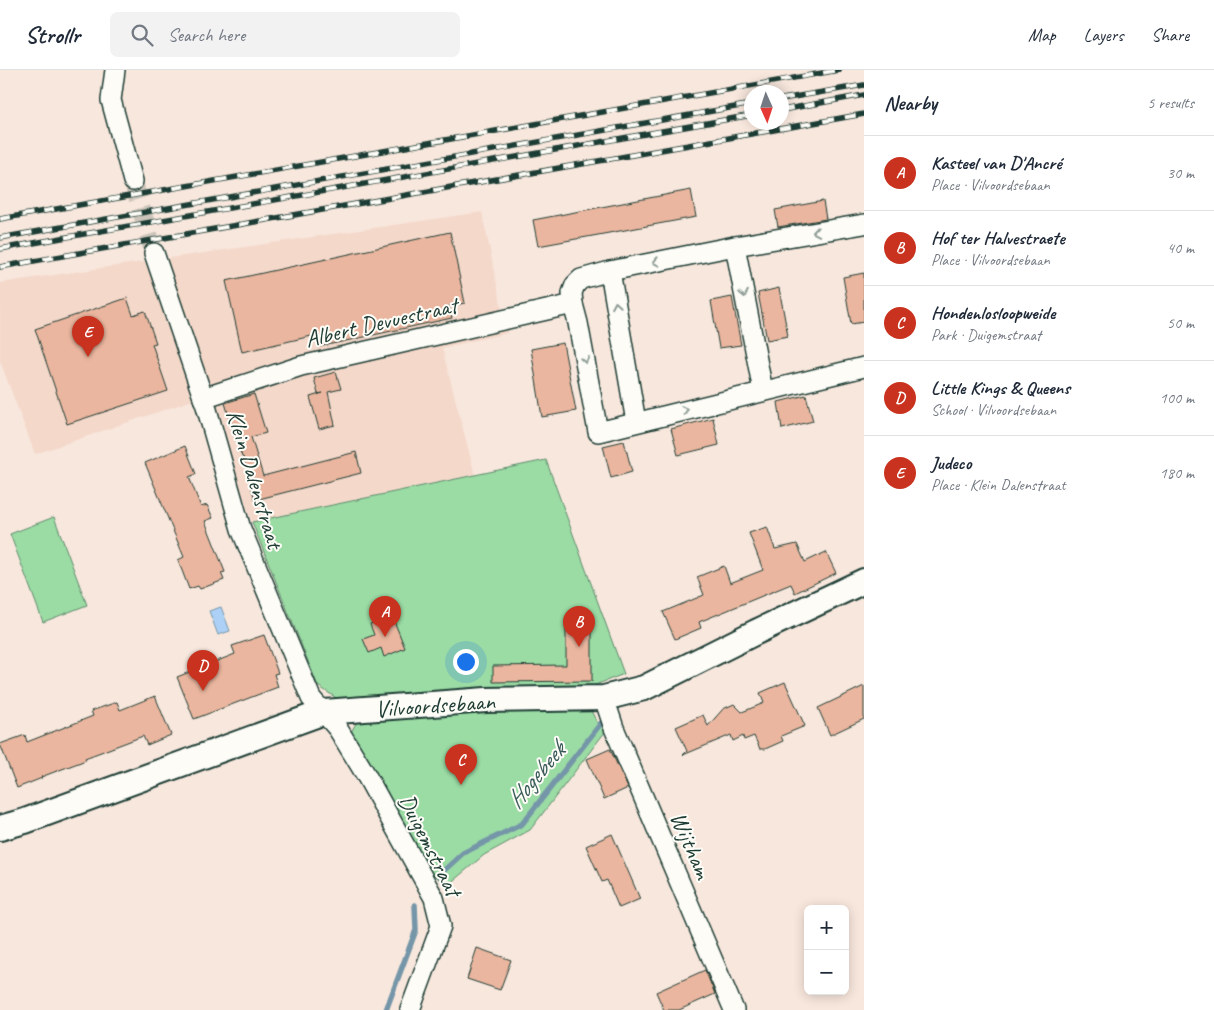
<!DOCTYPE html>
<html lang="en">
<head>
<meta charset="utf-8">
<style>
	:root { --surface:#fff; --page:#f2f2f3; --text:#1f2937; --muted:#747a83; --line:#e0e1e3; --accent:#c8321e }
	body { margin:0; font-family:Caveat,sans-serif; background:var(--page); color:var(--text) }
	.controls { position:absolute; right:15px; bottom:15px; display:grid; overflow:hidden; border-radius:8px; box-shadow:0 2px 12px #0003 }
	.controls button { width:45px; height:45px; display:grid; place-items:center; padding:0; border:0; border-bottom:1px solid var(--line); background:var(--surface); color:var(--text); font:25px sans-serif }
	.compass { position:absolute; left:744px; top:15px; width:45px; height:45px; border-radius:50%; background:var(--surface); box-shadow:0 2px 12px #0003; rotate:177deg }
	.you { position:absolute; left:465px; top:591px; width:18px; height:18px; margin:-12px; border:4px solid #fff; border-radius:50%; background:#1a73e8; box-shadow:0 0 0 8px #1a73e833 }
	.badge { display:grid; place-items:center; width:32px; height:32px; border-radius:50%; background:var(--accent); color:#fff; font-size:16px; font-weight:700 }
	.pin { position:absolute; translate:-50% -41px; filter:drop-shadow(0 1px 2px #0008) }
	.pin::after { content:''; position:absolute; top:26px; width:18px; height:15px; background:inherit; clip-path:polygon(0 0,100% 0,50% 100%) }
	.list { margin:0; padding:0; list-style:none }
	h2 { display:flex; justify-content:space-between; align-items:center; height:65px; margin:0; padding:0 20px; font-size:21px }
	h2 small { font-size:16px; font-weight:400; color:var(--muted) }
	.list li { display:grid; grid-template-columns:32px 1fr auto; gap:15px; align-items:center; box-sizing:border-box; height:75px; padding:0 20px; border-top:1px solid var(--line) }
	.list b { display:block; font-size:19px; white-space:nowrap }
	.list p { margin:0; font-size:16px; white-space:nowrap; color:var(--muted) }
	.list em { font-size:16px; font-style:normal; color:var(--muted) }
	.icon { flex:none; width:28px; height:28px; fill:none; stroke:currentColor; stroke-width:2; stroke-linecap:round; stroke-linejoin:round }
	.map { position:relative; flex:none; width:864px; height:940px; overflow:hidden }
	header { display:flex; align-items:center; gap:30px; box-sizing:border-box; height:70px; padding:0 25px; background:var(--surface); border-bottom:1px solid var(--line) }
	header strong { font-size:24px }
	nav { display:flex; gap:28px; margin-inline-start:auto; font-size:18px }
	.search { width:350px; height:45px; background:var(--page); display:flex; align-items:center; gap:12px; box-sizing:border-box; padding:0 18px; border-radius:8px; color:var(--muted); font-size:19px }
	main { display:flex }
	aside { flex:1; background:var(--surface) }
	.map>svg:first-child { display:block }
	.built { fill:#f4d8ca }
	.green { fill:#9bdba4; stroke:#5d8c6c }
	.water { fill:#add1f6; stroke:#7496a8 }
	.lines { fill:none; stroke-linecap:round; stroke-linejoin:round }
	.stream { stroke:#7496a8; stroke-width:5.5 }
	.building { fill:#ebb69f; stroke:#1f3d34 }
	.minor-tunnel { stroke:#cdc5bb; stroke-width:19; stroke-dasharray:19 9; stroke-linecap:butt }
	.minor-casing { stroke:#1f3d34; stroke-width:22 }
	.tertiary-casing { stroke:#1f3d34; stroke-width:28 }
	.minor { stroke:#fdfcf7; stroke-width:19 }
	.tertiary { stroke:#fdfcf7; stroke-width:24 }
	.rail-casing { stroke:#1f3d34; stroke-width:5.5 }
	.rail { stroke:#fdfcf7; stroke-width:4; stroke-dasharray:11; stroke-linecap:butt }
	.oneway { stroke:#8e9c96 }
	.labels { text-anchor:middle; stroke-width:4; stroke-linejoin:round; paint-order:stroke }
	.street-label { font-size:24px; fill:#1f3d34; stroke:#fdfcf7 }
	.water-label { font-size:25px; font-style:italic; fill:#3b5b5b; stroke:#fdfcf7 }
</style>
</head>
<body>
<header>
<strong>Strollr</strong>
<div class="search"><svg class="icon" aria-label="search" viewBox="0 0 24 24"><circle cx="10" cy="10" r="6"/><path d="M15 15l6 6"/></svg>Search here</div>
<nav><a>Map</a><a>Layers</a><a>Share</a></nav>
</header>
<main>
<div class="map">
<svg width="864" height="940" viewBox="0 0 864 940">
	<rect width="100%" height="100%" fill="#f8e7dd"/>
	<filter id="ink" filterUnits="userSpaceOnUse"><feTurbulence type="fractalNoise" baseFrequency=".02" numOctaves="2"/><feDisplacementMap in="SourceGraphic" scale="10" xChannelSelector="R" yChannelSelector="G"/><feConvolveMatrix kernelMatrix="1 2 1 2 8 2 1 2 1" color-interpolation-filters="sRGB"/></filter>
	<g filter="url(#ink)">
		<path class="built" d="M482 142 507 263 442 278 475 405 252 452 210 326 190 331 35 384 0 291V213Z"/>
		<g class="green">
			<path d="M546 390 624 604 590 617 344 633 318 616 252 452Z"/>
			<path d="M54 447 87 535 43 552 10 464Z"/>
			<path d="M479 639H580L591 641 597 652 608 658 530 760 484 785 448 815 429 802 351 662 359 648Z"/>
		</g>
		<path class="water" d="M221 537 230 561 218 565 209 541Z"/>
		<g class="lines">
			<g class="stream">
				<path d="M439 805 463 783 522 754 602 652"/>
				<path d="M386 940 416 860 415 835"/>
			</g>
		</g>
		<g class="building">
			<path d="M691 120 696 147 538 176 533 150Z"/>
			<path d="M823 131 826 149 778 157 775 140Z"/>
			<path d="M450 162 465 233 449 236 452 248 318 277 316 265 242 282 226 211Z"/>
			<path d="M864 203V252L851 254 843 207Z"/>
			<path d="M779 218 788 266 767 270 758 223Z"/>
			<path d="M732 227 741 275 719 278 711 231Z"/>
			<path d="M127 228 133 245 145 241 156 273 152 274 168 321 67 354 35 259Z"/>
			<path d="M563 273 576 341 542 347 531 279Z"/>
			<path d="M336 302 341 319 328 322 335 355 319 359 310 327 323 323 318 324 314 308Z"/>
			<path d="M254 324 266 363 251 367 263 406 356 382 361 403 255 430 243 387H242L225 333Z"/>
			<path d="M806 325 813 351 782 359 778 332Z"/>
			<path d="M713 348 719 375 678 385 671 359Z"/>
			<path d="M624 371 632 402 611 408 603 376Z"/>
			<path d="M185 376 196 404 189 407 201 437 207 435 213 448 205 451 225 502 221 503 224 510 200 519 198 516 189 519 178 490 184 487 145 393Z"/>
			<path d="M767 457 775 479 797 474 805 492 826 482 836 503 795 523 791 514 699 552 701 558 675 569 663 542 704 525 697 507 724 496 730 513 763 500 749 463Z"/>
			<path d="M392 546 405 578 384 587 381 578 369 583 363 569 374 565 370 554Z"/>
			<path d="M592 558V611L493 612V596L566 595V559Z"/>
			<path d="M264 565 278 603 274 604 278 617 194 649 177 607 235 584 232 576Z"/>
			<path d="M785 612 805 656 781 666 783 671 765 679H760L754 666 744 670 743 666 733 671 731 665 683 685 687 681 676 657 703 645 708 656 723 639 734 634 742 642 764 633 760 623Z"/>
			<path d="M864 616V649L830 665 818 638Z"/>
			<path d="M155 626 171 665 147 675 143 666 85 688 86 690 41 707 42 708 17 718 0 674 25 665 27 672 93 646 91 641 117 632 120 640Z"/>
			<path d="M610 679 628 718 604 729 587 689Z"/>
			<path d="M612 764 640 829 619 838 607 810 602 812 586 776Z"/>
			<path d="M477 878 511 890 500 920 467 909Z"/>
			<path d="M705 900 715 924 679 940H664L656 922Z"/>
		</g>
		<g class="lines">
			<path class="minor-tunnel" d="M133 111 154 183"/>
			<defs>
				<g id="minor">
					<path d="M115 0 111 30 133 111"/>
					<path d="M864 154 735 176 610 201 581 209 575 215 572 223 573 234 578 253 598 362 864 297"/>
					<path d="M735 176 763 321"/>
					<path d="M154 183 206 336 241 459 311 628 338 659 366 705 434 828 441 856 410 940"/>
					<path d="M610 201 636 352"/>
					<path d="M203 328 301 296 573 234"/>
					<path d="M604 628 614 658 734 940"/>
				</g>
				<path id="tertiary" d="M0 758 25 751 324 642 486 630 604 628 644 618 756 562 864 511"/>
			</defs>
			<use href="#minor" class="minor-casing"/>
			<use href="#tertiary" class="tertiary-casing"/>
			<use href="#minor" class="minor"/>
			<use href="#tertiary" class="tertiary"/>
			<defs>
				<g id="rail">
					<path d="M782 29 864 15"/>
					<path d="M782 40 864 25"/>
					<path d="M0 149 839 0"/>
					<path d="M0 168 752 34"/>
					<path d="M0 179 752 45"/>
					<path d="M0 197 864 44"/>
				</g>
			</defs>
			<use href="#rail" class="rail-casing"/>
			<use href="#rail" class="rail"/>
		</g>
		<defs><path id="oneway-chevron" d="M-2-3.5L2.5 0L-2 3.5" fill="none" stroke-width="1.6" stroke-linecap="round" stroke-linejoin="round" transform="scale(1.25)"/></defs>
		<g class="oneway">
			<use href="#oneway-chevron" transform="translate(816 162) rotate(170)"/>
			<use href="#oneway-chevron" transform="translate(656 192) rotate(169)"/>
			<use href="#oneway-chevron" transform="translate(744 224) rotate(79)"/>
			<use href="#oneway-chevron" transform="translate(616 235) rotate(-100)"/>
			<use href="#oneway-chevron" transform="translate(585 290) rotate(80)"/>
			<use href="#oneway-chevron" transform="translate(685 340) rotate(-14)"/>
		</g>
	</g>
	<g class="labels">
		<g class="street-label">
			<text transform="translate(381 252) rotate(-13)" y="8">Albert Devuestraat</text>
			<text transform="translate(255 409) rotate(73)" y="8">Klein Dalenstraat</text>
			<text transform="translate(435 635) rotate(-4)" y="8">Vilvoordsebaan</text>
			<text transform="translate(430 775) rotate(63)" y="8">Duigemstraat</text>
			<text transform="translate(691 775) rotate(67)" y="8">Wijtham</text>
		</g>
		<g class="water-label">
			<text transform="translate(535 705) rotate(-50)" y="9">Hogebeek</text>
		</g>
	</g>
</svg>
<div class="controls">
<button>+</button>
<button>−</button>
</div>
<svg class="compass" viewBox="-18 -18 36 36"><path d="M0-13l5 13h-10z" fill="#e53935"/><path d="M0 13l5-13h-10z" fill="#747a83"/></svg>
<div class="you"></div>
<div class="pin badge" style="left:385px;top:567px">A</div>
<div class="pin badge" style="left:579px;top:577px">B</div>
<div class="pin badge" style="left:461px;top:715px">C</div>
<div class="pin badge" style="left:203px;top:621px">D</div>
<div class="pin badge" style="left:88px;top:287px">E</div>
</div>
<aside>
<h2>Nearby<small>5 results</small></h2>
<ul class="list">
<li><span class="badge">A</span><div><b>Kasteel van D'Ancré</b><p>Place · Vilvoordsebaan</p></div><em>30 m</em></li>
<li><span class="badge">B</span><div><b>Hof ter Halvestraete</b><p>Place · Vilvoordsebaan</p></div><em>40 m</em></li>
<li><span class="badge">C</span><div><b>Hondenlosloopweide</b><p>Park · Duigemstraat</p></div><em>50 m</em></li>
<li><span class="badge">D</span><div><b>Little Kings &amp; Queens</b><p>School · Vilvoordsebaan</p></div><em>100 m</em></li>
<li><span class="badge">E</span><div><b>Judeco</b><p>Place · Klein Dalenstraat</p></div><em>180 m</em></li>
</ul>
</aside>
</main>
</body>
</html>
